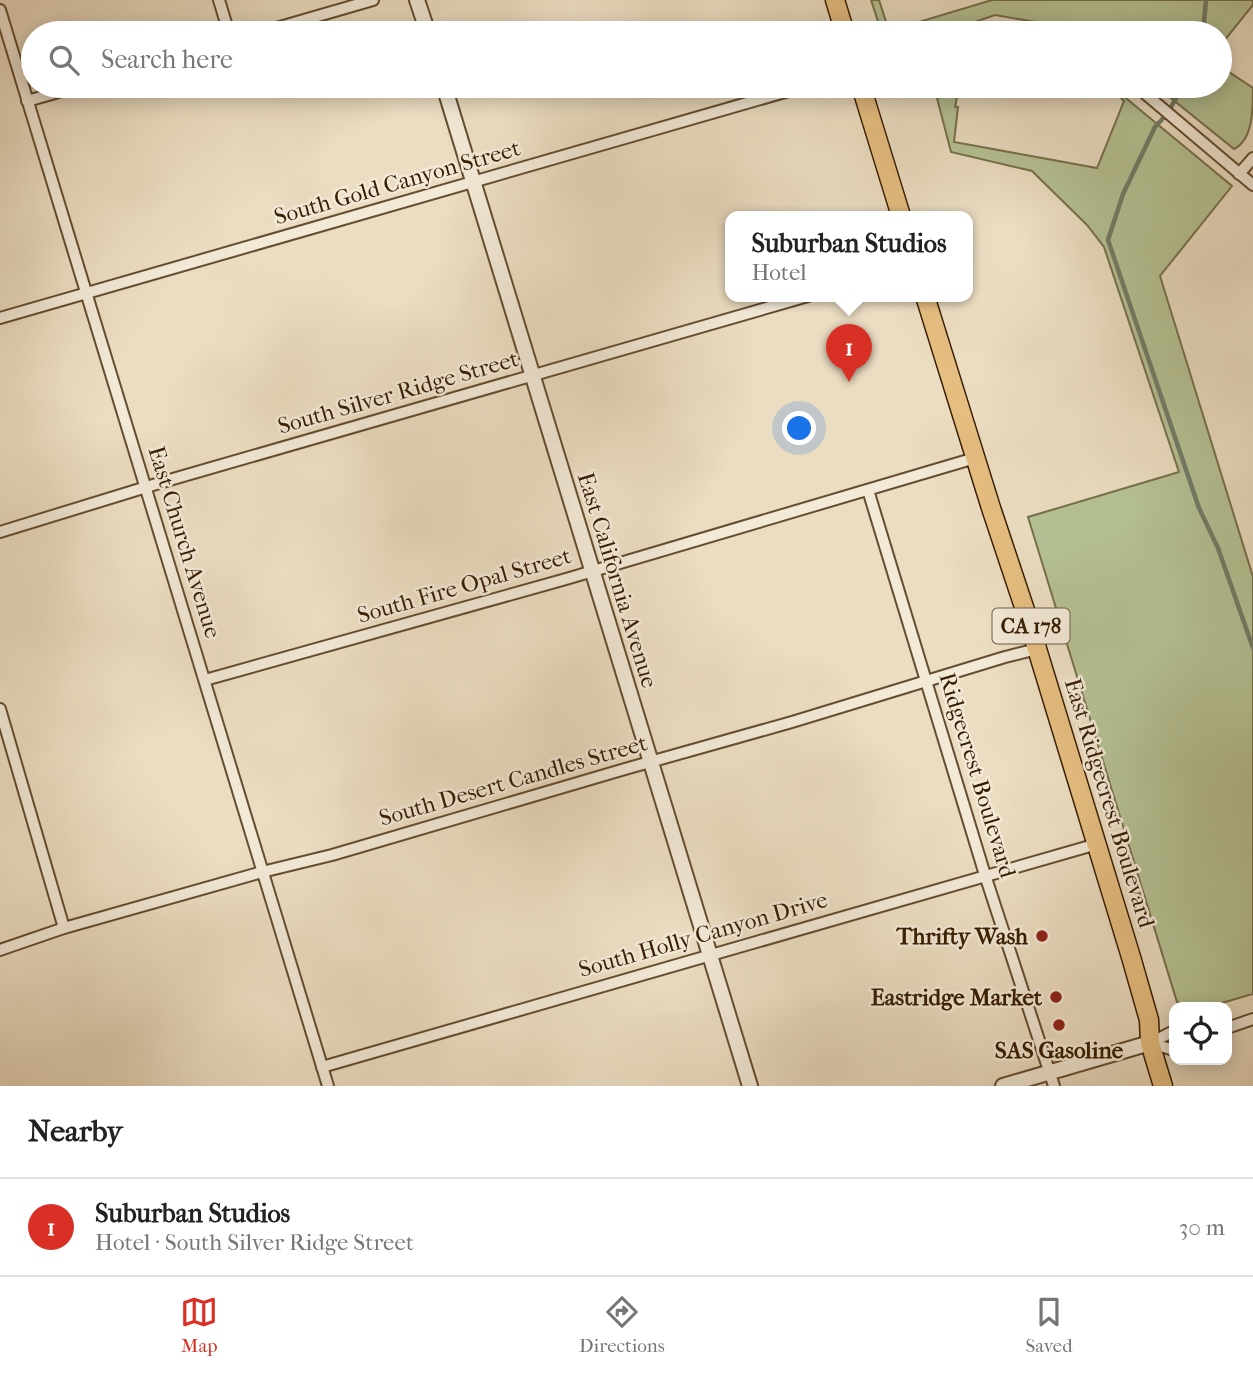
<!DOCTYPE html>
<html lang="en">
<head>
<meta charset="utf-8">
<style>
	:root { --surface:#fff; --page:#f2f2f2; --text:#222; --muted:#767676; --line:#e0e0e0; --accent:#d93025 }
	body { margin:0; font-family:"IM FELL French Canon",serif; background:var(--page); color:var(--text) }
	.controls { position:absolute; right:21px; bottom:21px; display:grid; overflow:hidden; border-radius:14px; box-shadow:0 4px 18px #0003 }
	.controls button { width:63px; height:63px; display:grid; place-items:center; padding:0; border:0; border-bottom:2px solid var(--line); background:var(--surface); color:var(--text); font:35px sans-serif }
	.you { position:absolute; left:800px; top:429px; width:24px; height:24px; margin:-18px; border:5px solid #fff; border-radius:50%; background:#1a73e8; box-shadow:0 0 0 10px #1a73e833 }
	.badge { display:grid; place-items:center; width:46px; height:46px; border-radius:50%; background:var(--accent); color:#fff; font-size:23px; font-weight:700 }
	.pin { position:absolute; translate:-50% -58px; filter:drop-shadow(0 2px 4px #0008) }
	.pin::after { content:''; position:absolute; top:37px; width:24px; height:21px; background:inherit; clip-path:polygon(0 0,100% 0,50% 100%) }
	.popup { position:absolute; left:725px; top:211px; width:248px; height:91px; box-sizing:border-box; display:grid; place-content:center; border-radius:14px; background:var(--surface); filter:drop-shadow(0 2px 5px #0005); font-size:23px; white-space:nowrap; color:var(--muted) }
	.popup b { font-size:26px; color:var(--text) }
	.popup::after { content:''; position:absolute; left:50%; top:100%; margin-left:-14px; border:14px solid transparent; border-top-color:var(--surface) }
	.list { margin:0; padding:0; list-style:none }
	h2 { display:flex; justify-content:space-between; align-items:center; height:91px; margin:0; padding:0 28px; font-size:30px }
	h2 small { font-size:23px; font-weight:400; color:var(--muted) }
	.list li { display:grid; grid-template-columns:46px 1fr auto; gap:21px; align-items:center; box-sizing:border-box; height:98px; padding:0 28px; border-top:2px solid var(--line) }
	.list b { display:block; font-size:26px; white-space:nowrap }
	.list p { margin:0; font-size:23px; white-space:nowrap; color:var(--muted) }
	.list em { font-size:23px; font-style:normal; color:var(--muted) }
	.icon { flex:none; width:38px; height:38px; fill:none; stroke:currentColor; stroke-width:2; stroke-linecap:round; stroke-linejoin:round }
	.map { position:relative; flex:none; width:1253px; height:1086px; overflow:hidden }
	.search { position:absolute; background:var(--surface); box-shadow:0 4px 18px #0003; left:21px; right:21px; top:21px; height:77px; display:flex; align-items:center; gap:18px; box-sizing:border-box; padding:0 24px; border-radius:38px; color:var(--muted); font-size:26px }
	.sheet { height:189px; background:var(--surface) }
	nav { display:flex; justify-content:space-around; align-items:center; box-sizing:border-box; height:98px; border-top:2px solid var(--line); background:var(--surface); font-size:19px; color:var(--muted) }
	nav a { display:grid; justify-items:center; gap:4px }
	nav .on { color:var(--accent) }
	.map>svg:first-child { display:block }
	.green { fill:#b5c295; stroke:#76704a; stroke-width:2 }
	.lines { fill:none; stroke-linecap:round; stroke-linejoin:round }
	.stream { stroke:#727c69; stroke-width:4.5 }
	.minor-casing { stroke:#644d30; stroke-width:14 }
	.tertiary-casing { stroke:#644d30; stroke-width:18 }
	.primary-casing { stroke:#371d00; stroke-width:21 }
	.minor { stroke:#f2e9d7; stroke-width:10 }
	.tertiary { stroke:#f2e9d7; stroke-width:14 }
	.primary { stroke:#e6be81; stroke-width:18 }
	.poi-dot { fill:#8f2418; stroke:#f2e9d7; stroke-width:2.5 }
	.labels { text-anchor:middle; stroke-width:5; stroke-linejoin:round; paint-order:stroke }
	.shield { fill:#f2e9d7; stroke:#6f5a40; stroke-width:2 }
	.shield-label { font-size:21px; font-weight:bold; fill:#371d00 }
	.street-label { font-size:23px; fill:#371d00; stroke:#f2e9d7 }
	.poi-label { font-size:23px; font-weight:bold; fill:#371d00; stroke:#f2e9d7; text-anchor:end }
</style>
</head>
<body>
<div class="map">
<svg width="1253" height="1086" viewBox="0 0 1253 1086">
	<rect width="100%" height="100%" fill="#ebddc2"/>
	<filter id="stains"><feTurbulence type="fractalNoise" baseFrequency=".00286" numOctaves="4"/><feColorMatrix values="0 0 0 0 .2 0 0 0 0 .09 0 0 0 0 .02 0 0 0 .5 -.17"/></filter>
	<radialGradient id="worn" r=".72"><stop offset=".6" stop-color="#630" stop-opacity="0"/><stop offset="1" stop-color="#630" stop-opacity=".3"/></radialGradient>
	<g class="green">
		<path d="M871 0H879L889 31 992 0H1253V5L1220 46V33H1091L1088 31 995 15 943 33H882Z"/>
		<path d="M1220 66 1253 88C1253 109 1253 140 1234 149L1156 86H1220Z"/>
		<path d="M958 92 955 107H958L954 142 1097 168 1124 101 1119 96 1121 94 1232 186 1160 276 1253 577V994C1229 1000 1200 1014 1177 1002L1028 517 1179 472 1104 247 1087 225 1032 171 951 152 937 98Z"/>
	</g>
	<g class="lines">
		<g class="stream">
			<path d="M1203 33 1206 0"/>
			<path d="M1183 86 1167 114 1155 127 1123 194 1108 240 1199 508 1218 548 1253 648"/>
		</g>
		<defs>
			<g id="minor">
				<path d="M219 0 229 33"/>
				<path d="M0 10 328 1086"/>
				<path d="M259 33 373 0"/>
				<path d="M991 33 1027 29 1053 33"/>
				<path d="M1136 86 1253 185"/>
				<path d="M27 101 80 86"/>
				<path d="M1239 174 1253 158"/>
				<path d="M0 318 806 86"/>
				<path d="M868 490 985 875 1054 1086"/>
				<path d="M0 532 166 481 808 296"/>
				<path d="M205 680 566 579 975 458"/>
				<path d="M0 709 64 928"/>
				<path d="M0 950 64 928 262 872 332 855 625 769 792 722 1005 657 1037 649"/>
				<path d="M1227 1028 1253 1019"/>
				<path d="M1150 1043 1174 1031"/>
				<path d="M1150 1043 1174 1050"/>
				<path d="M322 1067 1097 844"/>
			</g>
			<g id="tertiary">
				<path d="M417 0 428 33"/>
				<path d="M444 86 750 1086"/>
				<path d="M1003 1086 1150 1043"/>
			</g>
			<g id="primary">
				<path d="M835 0 845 33"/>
				<path d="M861 86 901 216"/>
				<path d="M925 296 991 508 1027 616 1131 957 1149 1020 1150 1043 1163 1086"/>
			</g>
		</defs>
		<use href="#minor" class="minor-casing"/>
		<use href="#tertiary" class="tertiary-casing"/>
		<use href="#primary" class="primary-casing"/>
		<use href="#minor" class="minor"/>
		<use href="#tertiary" class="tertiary"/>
		<use href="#primary" class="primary"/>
	</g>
	<g class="poi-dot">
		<circle cx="1042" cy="936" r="7"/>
		<circle cx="1056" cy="997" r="7"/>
		<circle cx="1059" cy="1025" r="7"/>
	</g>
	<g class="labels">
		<rect class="shield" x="992.5" y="608.5" width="77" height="35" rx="5"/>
		<g class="shield-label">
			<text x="1031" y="633">CA 178</text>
		</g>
		<g class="street-label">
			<text transform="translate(397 182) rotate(-16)" y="8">South Gold Canyon Street</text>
			<text transform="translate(398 392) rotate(-16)" y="8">South Silver Ridge Street</text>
			<text transform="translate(185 542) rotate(73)" y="8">East Church Avenue</text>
			<text transform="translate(618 580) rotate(73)" y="8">East California Avenue</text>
			<text transform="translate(464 585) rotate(-16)" y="8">South Fire Opal Street</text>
			<text transform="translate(978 775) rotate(73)" y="8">Ridgecrest Boulevard</text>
			<text transform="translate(513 780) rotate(-16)" y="8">South Desert Candles Street</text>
			<text transform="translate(1110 803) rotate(73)" y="8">East Ridgecrest Boulevard</text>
			<text transform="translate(703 934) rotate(-16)" y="8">South Holly Canyon Drive</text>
		</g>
		<g class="poi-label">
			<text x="1028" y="944">Thrifty Wash</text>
			<text x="1042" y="1005">Eastridge Market</text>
			<text x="1059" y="1058" text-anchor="middle">SAS Gasoline</text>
		</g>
	</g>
	<rect width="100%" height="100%" filter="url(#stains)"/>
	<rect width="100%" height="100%" fill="url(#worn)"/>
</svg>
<div class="controls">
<button><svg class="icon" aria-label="locate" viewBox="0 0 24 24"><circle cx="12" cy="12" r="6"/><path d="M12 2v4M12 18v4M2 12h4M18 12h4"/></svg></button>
</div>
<div class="you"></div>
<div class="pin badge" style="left:849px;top:382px">1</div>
<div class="popup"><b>Suburban Studios</b>Hotel</div>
<div class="search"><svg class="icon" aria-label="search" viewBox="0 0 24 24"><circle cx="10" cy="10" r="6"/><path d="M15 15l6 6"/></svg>Search here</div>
</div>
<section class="sheet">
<h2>Nearby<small></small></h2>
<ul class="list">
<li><span class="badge">1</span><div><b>Suburban Studios</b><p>Hotel · South Silver Ridge Street</p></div><em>30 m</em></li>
</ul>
</section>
<nav>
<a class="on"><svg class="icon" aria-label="map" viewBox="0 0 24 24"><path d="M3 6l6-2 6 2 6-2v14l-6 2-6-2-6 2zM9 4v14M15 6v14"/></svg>Map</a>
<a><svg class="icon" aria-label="directions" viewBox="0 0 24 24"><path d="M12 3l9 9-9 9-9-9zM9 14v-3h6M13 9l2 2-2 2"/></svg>Directions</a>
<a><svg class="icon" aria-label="saved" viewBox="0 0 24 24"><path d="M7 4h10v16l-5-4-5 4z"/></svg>Saved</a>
</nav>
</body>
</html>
